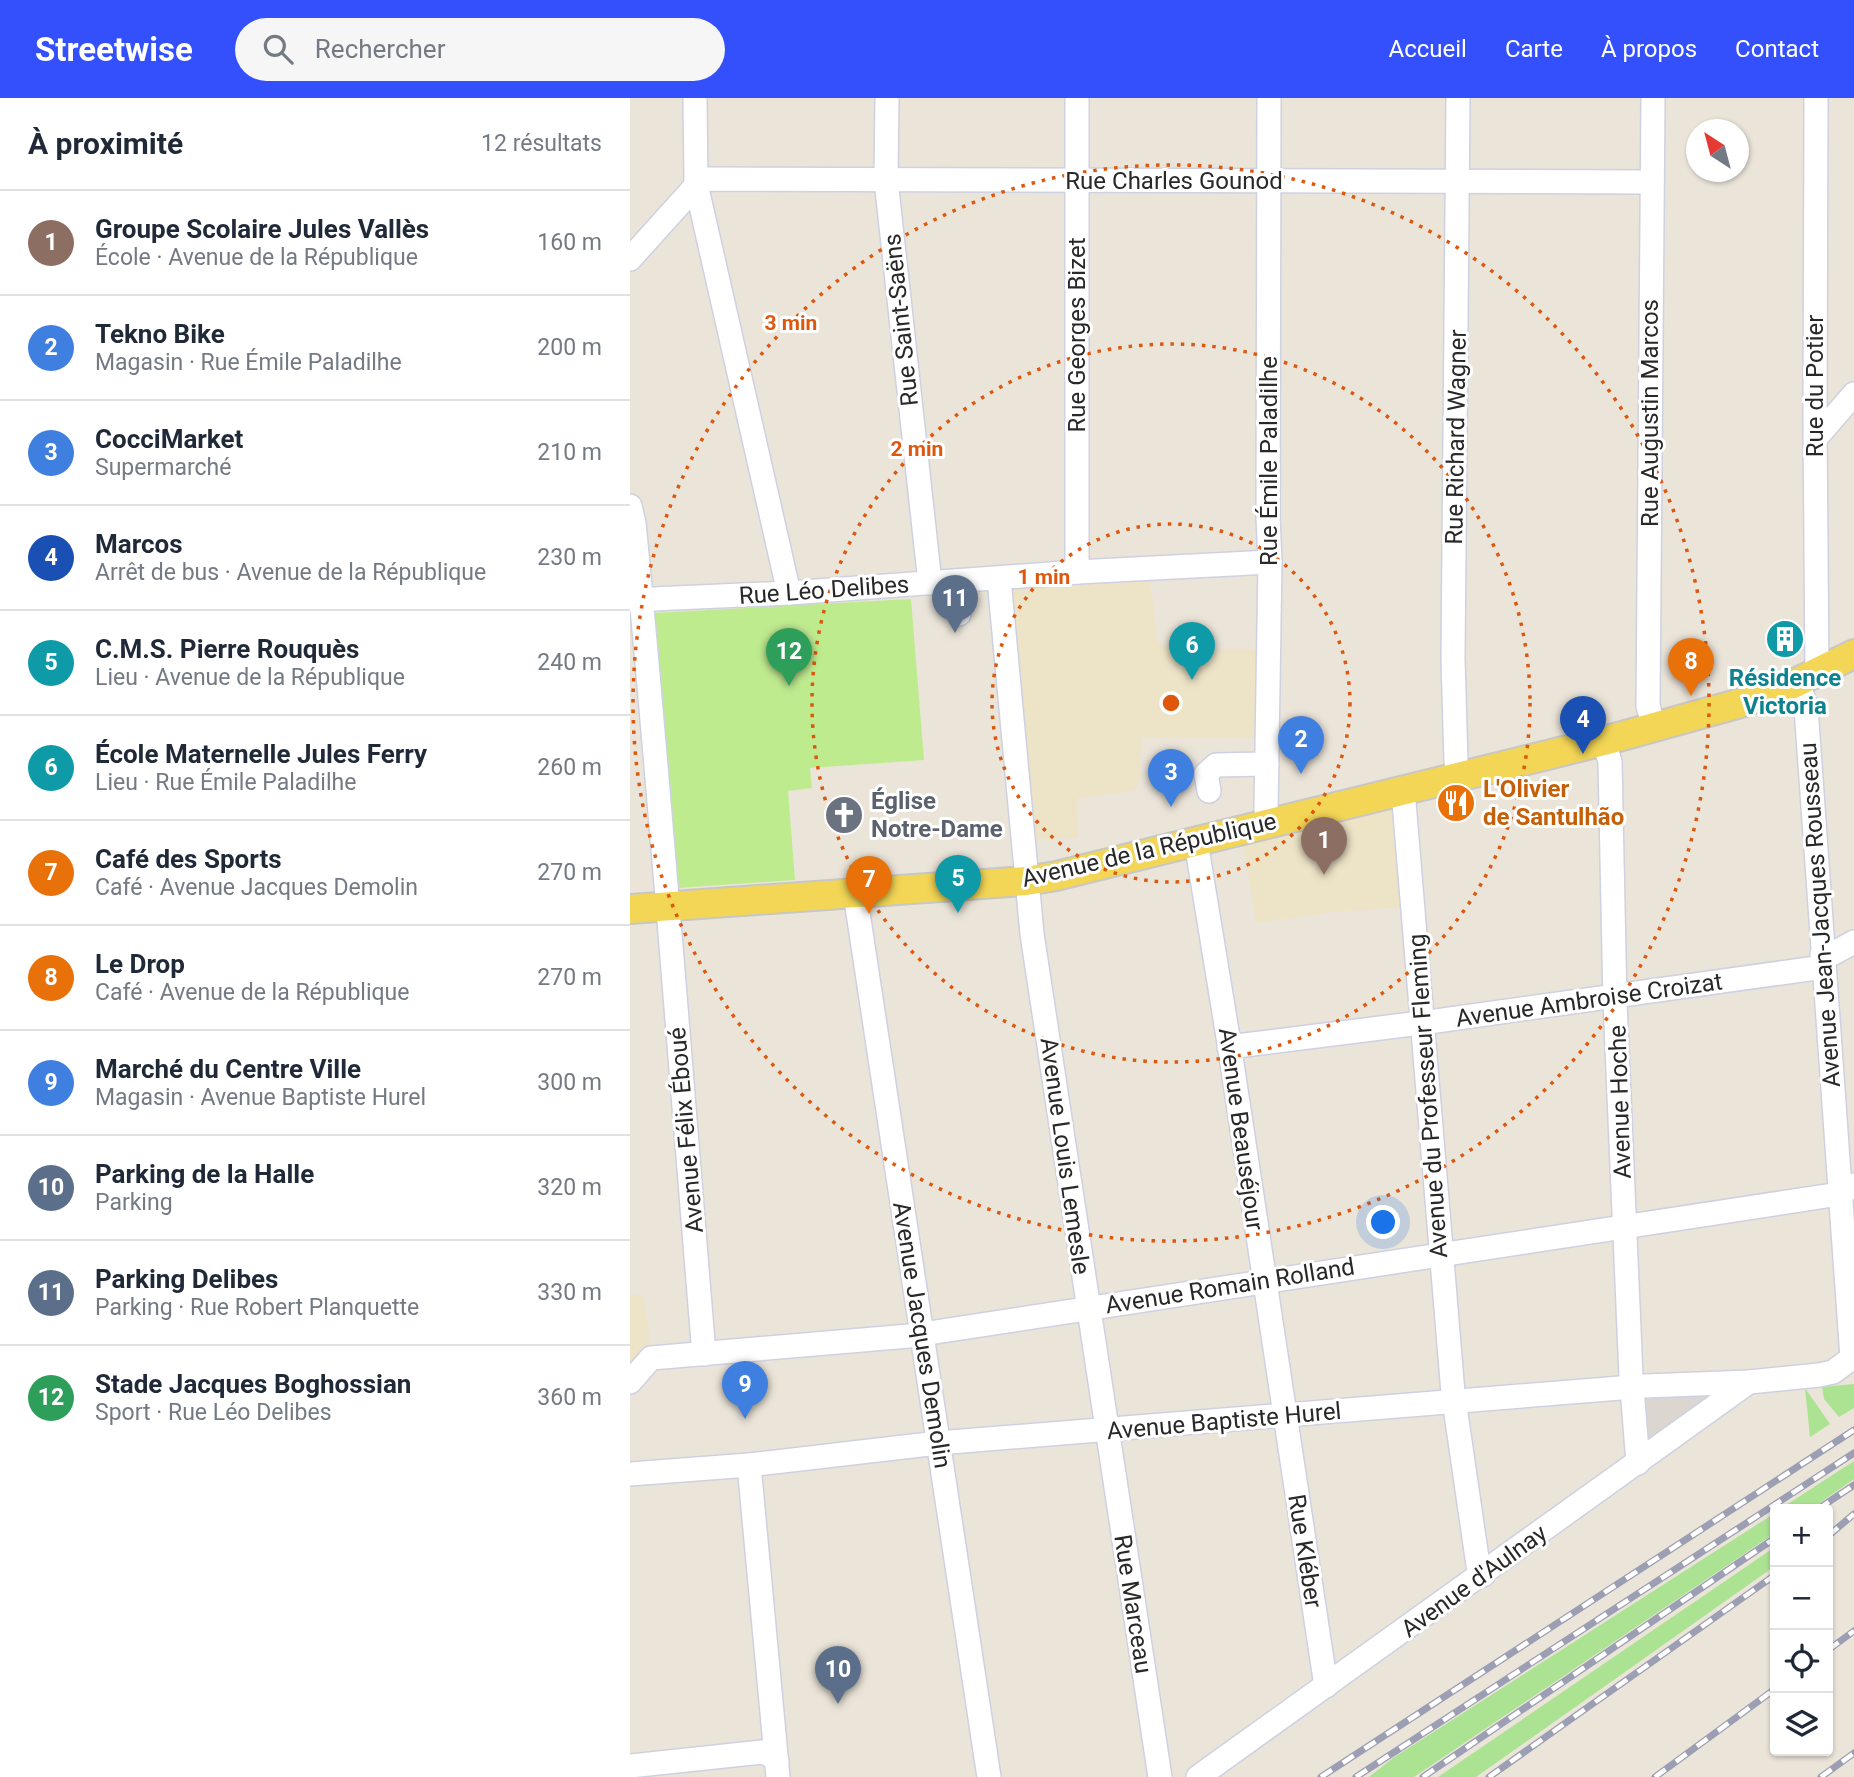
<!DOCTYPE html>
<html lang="fr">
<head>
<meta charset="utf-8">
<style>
	:root { --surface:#fff; --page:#f6f6f7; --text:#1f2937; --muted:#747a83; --line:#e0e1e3; --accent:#3450fd }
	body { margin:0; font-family:Roboto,sans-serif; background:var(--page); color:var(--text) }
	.controls { position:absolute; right:21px; bottom:21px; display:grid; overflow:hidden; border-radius:7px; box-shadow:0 2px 5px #0004 }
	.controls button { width:63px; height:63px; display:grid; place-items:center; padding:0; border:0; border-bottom:2px solid var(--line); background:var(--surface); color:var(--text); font:35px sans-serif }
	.compass { position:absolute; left:1056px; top:21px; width:63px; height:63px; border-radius:50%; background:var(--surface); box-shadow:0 2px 5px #0004; rotate:324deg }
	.you { position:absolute; left:754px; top:1125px; width:24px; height:24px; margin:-18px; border:5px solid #fff; border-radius:50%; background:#1a73e8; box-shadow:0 0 0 10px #1a73e833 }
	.badge { display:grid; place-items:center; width:46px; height:46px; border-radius:50%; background:var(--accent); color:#fff; font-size:23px; font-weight:700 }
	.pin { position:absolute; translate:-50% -58px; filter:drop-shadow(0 2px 4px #0008) }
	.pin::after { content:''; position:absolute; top:37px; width:24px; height:21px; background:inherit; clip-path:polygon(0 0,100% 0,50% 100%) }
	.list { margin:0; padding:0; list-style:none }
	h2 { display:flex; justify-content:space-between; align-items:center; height:91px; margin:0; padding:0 28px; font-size:30px }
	h2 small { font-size:23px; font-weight:400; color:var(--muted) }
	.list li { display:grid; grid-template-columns:46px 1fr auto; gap:21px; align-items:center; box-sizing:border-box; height:105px; padding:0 28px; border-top:2px solid var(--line) }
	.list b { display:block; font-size:26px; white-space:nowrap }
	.list p { margin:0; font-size:23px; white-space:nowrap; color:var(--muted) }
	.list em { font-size:23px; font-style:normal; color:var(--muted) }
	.icon { flex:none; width:38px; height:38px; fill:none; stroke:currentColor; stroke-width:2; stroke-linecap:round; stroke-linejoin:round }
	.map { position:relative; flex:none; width:1224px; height:1679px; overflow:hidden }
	header { display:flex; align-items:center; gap:42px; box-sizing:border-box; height:98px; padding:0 35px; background:var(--accent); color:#fff }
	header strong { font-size:33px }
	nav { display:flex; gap:38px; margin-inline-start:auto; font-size:24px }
	.search { width:490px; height:63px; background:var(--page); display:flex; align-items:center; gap:18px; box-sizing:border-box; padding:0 24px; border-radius:38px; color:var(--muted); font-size:26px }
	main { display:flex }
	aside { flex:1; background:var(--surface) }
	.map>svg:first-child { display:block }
	.education { fill:#ede3c7 }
	.green { fill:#abe393 }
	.pitch { fill:#bfeb8f }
	.plaza { fill:#dbd7d0 }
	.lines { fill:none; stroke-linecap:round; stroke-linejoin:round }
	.minor-casing { stroke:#ced1e2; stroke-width:26 }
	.major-casing { stroke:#c7c7c7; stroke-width:32 }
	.minor { stroke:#fff; stroke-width:23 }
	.major { stroke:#f3d656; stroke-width:28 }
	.rail-casing { stroke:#9c9eb3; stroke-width:7 }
	.rail { stroke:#fff; stroke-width:4.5; stroke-dasharray:13; stroke-linecap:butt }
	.ring { fill:none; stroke:#de570d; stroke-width:3.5; stroke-dasharray:3.5 7 }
	.labels { text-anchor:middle; stroke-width:6; stroke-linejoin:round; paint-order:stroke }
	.street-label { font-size:24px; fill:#282828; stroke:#fff }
	.culture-label { font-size:24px; font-weight:bold; fill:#0d838f; stroke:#fff }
	.food-label { font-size:24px; font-weight:bold; fill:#c56008; stroke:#fff; text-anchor:start }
	.worship-label { font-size:24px; font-weight:bold; fill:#5b616d; stroke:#fff; text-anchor:start }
	.centre { fill:#de570d; stroke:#fff; stroke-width:3.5 }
	.ring-label { font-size:21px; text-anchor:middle; font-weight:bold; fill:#de570d; stroke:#fff; stroke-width:6; stroke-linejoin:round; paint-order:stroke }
</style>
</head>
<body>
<header>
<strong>Streetwise</strong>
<div class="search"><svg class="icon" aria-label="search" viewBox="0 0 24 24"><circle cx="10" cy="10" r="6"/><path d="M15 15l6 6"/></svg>Rechercher</div>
<nav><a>Accueil</a><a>Carte</a><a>À propos</a><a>Contact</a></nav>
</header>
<main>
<aside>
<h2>À proximité<small>12 résultats</small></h2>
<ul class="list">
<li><span class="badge" style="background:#8d6e63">1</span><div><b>Groupe Scolaire Jules Vallès</b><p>École · Avenue de la République</p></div><em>160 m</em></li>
<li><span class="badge" style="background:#3f7fe0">2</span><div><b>Tekno Bike</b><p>Magasin · Rue Émile Paladilhe</p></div><em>200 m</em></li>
<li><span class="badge" style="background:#3f7fe0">3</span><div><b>CocciMarket</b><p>Supermarché</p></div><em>210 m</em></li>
<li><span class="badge" style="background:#1a4fb4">4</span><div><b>Marcos</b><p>Arrêt de bus · Avenue de la République</p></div><em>230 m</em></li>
<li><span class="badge" style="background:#0f9aa8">5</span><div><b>C.M.S. Pierre Rouquès</b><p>Lieu · Avenue de la République</p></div><em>240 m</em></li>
<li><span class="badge" style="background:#0f9aa8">6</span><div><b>École Maternelle Jules Ferry</b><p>Lieu · Rue Émile Paladilhe</p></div><em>260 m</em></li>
<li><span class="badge" style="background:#e8710a">7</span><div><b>Café des Sports</b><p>Café · Avenue Jacques Demolin</p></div><em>270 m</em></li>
<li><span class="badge" style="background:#e8710a">8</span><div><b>Le Drop</b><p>Café · Avenue de la République</p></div><em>270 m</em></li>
<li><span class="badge" style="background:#3f7fe0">9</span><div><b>Marché du Centre Ville</b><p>Magasin · Avenue Baptiste Hurel</p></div><em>300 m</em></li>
<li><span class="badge" style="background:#5c6f8a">10</span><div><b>Parking de la Halle</b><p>Parking</p></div><em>320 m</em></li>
<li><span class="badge" style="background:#5c6f8a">11</span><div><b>Parking Delibes</b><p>Parking · Rue Robert Planquette</p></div><em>330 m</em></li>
<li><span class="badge" style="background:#2e9e5b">12</span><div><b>Stade Jacques Boghossian</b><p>Sport · Rue Léo Delibes</p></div><em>360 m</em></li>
</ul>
</aside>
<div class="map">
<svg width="1224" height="1679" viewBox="0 0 1224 1679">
	<rect width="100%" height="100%" fill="#ebe4d9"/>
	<g class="education">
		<path d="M520 481 527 543 540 551H625L628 559V640L512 639 508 689 496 694 447 700 448 740 396 741 376 487Z"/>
		<path d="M762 708 764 714 771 809 705 814 626 825 613 745Z"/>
		<path d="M0 1197H13L21 1250 0 1265Z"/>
	</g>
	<g class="green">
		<path d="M1224 1286V1310L1209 1319 1194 1301 1192 1289Z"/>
		<path d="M1175 1290 1200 1326 1180 1339Z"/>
		<path d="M1224 1363V1381L1181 1411H1150Z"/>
		<path d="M1145 1415V1435L784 1679H739L763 1660Z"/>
		<path d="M1145 1449V1468L846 1679H808Z"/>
	</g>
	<path class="pitch" d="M281 501 294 662 180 670 182 690 158 693 165 782 47 790 23 515Z"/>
	<path class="plaza" d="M1080 1296 1082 1301 1026 1345H1014L1012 1303 1016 1298Z"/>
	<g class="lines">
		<defs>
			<g id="minor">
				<path d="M65 0 66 86 159 495"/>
				<path d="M257 0 256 82 300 485"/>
				<path d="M639 0 638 419 640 464 636 712 641 725"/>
				<path d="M828 0 823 561 826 664 829 678"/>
				<path d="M1023 0 1018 608 1024 629"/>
				<path d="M1186 0 1185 325 1187 576"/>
				<path d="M0 161 72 81 1022 84"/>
				<path d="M1185 341 1224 296"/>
				<path d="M0 408 4 425C31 702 51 979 74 1256"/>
				<path d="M447 474V0"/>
				<path d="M369 481 402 836 530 1679"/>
				<path d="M326 483 329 516"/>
				<path d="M0 502 159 495 447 474 640 464"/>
				<path d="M1169 585 1176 610 1222 1260"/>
				<path d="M974 643 980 664 985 904 1001 1278 1008 1365"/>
				<path d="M773 692 823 1295 848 1467 853 1477"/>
				<path d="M579 693 576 676 586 667 637 666"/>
				<path d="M566 744 598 939 696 1588"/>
				<path d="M225 795 359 1679"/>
				<path d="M1192 856 1204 855 1224 844"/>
				<path d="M599 949 806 923 1193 869"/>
				<path d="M0 1284 21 1260 279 1238 1209 1096 1224 1087"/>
				<path d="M119 1367 148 1679"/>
				<path d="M0 1376 119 1367 308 1345 1015 1288 1119 1284 1189 1277 1203 1274 1222 1260"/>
				<path d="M0 1668 132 1654 140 1657 147 1663"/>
				<path d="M568 1679 1119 1284"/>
			</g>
			<path id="major" d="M0 811 396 783 426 778 974 643 1107 606 1147 594 1224 556"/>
		</defs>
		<use href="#minor" class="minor-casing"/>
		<use href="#major" class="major-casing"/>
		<use href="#minor" class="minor"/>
		<use href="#major" class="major"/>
		<defs>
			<g id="rail">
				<path d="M1188 1411 1224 1387"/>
				<path d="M1198 1438 1224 1416"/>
				<path d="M1198 1552 1224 1533"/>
				<path d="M691 1679 1224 1332"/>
				<path d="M726 1679 1224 1355"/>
				<path d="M793 1679 1145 1440"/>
				<path d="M859 1679 1145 1477"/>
				<path d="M1025 1679 1145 1591"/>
				<path d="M1191 1679 1224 1655"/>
			</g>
		</defs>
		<use href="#rail" class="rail-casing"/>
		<use href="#rail" class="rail"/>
	</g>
	<g class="ring">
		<circle cx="541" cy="605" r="179"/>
		<circle cx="541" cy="605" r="359"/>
		<circle cx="541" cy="605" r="538"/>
	</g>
	<defs>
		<symbol id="building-disc" viewBox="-11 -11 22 22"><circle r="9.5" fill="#0f9aa8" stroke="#fff"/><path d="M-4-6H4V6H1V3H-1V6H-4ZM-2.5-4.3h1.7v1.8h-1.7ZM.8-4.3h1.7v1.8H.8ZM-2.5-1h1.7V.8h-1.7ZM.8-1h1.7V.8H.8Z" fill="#fff"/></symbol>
		<symbol id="restaurant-disc" viewBox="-11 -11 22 22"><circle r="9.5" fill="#e8710a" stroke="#fff"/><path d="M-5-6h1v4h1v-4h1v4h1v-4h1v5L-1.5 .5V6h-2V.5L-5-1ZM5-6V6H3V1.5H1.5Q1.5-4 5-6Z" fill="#fff"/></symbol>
		<symbol id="church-disc" viewBox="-11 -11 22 22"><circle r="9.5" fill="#6b7280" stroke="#fff"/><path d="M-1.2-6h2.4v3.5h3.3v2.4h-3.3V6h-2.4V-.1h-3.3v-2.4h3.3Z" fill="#fff"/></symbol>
	</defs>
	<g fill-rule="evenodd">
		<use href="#building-disc" x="1133" y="519" width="44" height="44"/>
		<use href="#restaurant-disc" x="804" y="683" width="44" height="44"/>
		<use href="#church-disc" x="192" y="695" width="44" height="44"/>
	</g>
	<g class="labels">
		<g class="street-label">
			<text x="544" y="91">Rue Charles Gounod</text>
			<text transform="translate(271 222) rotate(-96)" y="8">Rue Saint-Saëns</text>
			<text transform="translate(447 237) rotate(-90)" y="8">Rue Georges Bizet</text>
			<text transform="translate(1185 288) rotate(-90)" y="8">Rue du Potier</text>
			<text transform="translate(1020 315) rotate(-90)" y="8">Rue Augustin Marcos</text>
			<text transform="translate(826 339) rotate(-89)" y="8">Rue Richard Wagner</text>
			<text transform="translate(639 363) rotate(-90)" y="8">Rue Émile Paladilhe</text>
			<text transform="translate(194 492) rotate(-4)" y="8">Rue Léo Delibes</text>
			<text transform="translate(519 752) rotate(-13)" y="8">Avenue de la République</text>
			<text transform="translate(1190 817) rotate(-94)" y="8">Avenue Jean-Jacques Rousseau</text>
			<text transform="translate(959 902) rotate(-8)" y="8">Avenue Ambroise Croizat</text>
			<text transform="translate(798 998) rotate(-94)" y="8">Avenue du Professeur Fleming</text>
			<text transform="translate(990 1004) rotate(-92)" y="8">Avenue Hoche</text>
			<text transform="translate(611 1031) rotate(82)" y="8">Avenue Beauséjour</text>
			<text transform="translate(56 1032) rotate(-95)" y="8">Avenue Félix Éboué</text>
			<text transform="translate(435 1058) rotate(82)" y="8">Avenue Louis Lemesle</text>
			<text transform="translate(600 1188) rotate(-9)" y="8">Avenue Romain Rolland</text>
			<text transform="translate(292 1237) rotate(81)" y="8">Avenue Jacques Demolin</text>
			<text transform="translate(594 1323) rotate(-5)" y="8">Avenue Baptiste Hurel</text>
			<text transform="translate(675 1453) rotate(81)" y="8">Rue Kléber</text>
			<text transform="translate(844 1483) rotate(-36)" y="8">Avenue d'Aulnay</text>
			<text transform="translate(503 1506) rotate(81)" y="8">Rue Marceau</text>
		</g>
		<g class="culture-label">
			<text x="1155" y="588">Résidence<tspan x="1155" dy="28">Victoria</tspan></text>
		</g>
		<g class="food-label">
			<text x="853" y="699">L'Olivier<tspan x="853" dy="28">de Santulhão</tspan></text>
		</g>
		<g class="worship-label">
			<text x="241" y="711">Église<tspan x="241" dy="28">Notre-Dame</tspan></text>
		</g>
	</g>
	<circle cx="541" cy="605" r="10" class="centre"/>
	<g class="ring-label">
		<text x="161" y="232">3 min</text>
		<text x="287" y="358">2 min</text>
		<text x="414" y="486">1 min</text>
	</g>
</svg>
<div class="controls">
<button>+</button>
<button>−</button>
<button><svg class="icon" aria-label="locate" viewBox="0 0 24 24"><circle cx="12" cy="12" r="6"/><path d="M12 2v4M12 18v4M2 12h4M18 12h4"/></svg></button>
<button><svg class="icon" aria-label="layers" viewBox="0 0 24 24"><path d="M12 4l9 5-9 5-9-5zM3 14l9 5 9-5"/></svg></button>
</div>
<svg class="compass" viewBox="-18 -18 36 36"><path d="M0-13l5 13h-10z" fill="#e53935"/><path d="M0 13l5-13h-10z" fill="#747a83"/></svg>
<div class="you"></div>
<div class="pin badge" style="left:694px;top:777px;background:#8d6e63">1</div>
<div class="pin badge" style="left:671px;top:676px;background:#3f7fe0">2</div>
<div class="pin badge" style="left:541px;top:709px;background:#3f7fe0">3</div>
<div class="pin badge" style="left:953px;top:656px;background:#1a4fb4">4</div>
<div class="pin badge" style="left:328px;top:815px;background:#0f9aa8">5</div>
<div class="pin badge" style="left:562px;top:582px;background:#0f9aa8">6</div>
<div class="pin badge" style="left:239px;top:816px;background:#e8710a">7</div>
<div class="pin badge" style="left:1061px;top:598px;background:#e8710a">8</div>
<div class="pin badge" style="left:115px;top:1321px;background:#3f7fe0">9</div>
<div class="pin badge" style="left:208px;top:1606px;background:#5c6f8a">10</div>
<div class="pin badge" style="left:325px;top:535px;background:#5c6f8a">11</div>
<div class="pin badge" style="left:159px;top:588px;background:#2e9e5b">12</div>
</div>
</main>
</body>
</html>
